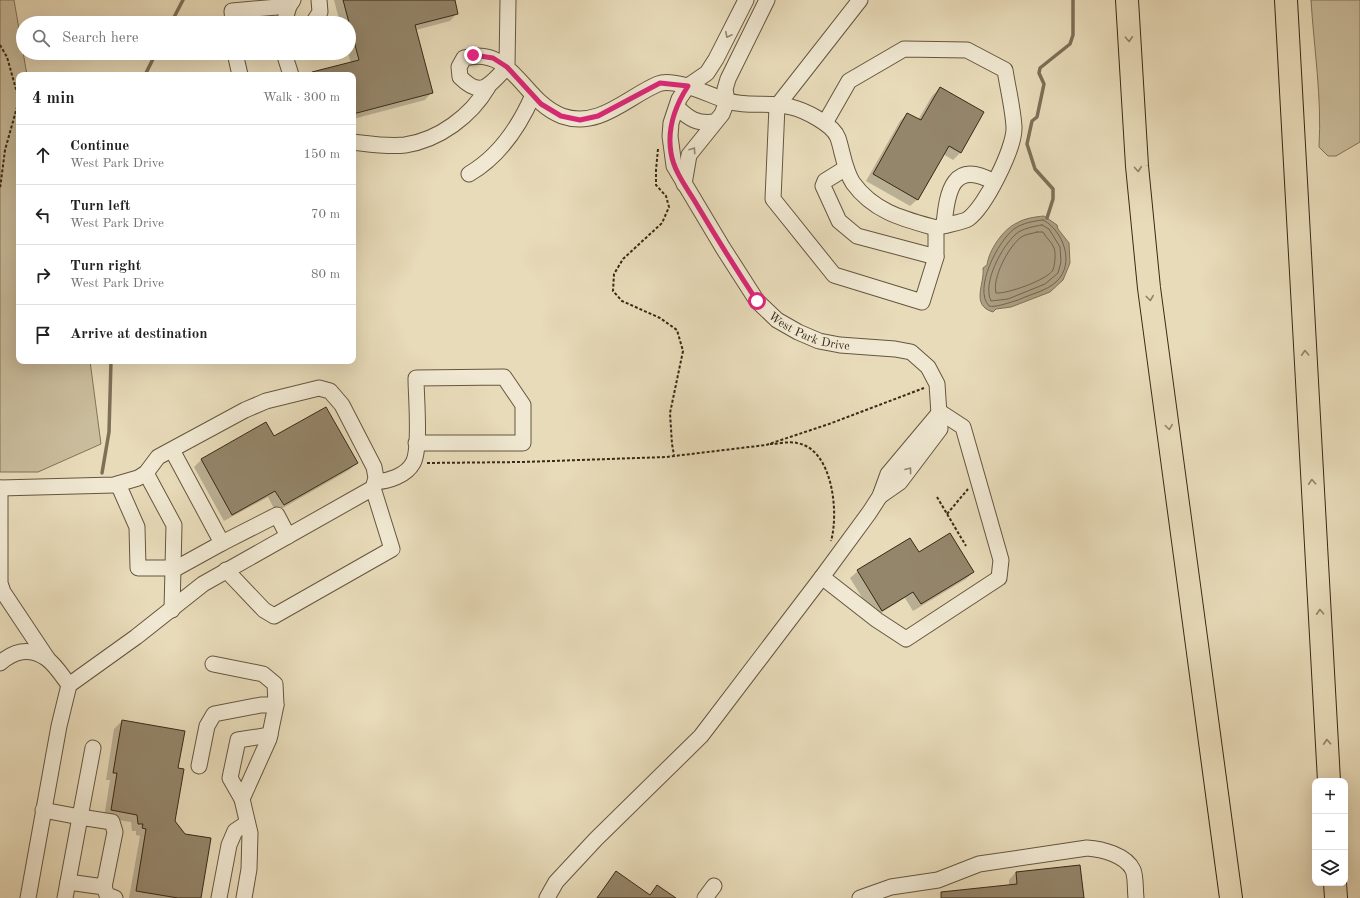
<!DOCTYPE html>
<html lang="en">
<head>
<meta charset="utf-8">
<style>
	:root { --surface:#fff; --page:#f2f2f2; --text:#222; --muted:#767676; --line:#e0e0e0 }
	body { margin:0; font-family:"Old Standard TT",serif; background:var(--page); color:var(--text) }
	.controls { position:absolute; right:12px; bottom:12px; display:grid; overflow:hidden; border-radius:8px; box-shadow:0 4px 16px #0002 }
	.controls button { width:36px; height:36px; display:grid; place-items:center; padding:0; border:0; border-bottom:1px solid var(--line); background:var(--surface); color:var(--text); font:20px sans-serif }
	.stop { position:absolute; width:12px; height:12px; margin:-9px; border:3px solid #db2777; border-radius:50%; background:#fff }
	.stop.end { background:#db2777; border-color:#fff; box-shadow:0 1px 4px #0008 }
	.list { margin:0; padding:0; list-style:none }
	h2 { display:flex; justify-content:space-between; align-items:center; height:52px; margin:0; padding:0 16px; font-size:17px }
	h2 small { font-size:13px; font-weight:400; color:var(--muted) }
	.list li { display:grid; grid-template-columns:26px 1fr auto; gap:12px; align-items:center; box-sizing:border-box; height:60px; padding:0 16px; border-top:1px solid var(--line) }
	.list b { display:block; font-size:15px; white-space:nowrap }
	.list p { margin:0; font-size:13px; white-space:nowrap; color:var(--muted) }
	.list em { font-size:13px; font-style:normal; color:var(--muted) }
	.icon { flex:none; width:22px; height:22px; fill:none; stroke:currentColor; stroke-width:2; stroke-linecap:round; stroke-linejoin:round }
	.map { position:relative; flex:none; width:1360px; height:898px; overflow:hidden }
	.search { position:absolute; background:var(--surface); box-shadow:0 4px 16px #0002; left:16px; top:16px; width:340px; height:44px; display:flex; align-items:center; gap:10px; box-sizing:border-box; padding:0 14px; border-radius:22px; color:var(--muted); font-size:15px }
	.panel { position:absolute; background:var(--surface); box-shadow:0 4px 16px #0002; left:16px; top:72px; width:340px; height:292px; border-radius:8px }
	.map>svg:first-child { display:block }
	.green { fill:#cabd9d; stroke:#82735a }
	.water { fill:#ac9e82; stroke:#7e6f57 }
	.shadow { fill:#0003 }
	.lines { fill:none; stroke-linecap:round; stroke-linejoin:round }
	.shore { stroke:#72644c; stroke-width:1 }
	.stream { stroke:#7e6f57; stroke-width:3.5 }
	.building { fill:#94866b; stroke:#392916 }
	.minor-casing { stroke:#65563f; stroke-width:17 }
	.highway-casing { stroke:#392916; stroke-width:24 }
	.path { stroke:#392916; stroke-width:2; stroke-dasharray:3 2; stroke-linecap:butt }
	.minor { stroke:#f0e8d2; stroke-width:15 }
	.highway { stroke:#e8dbb9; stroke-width:22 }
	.oneway { stroke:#948874 }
	.oneway2 { stroke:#908268 }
	.route { stroke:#db2777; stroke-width:5 }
	.labels { text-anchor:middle; stroke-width:3; stroke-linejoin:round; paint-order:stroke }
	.street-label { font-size:12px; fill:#392916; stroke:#f0e8d2 }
</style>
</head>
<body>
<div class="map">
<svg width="1360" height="898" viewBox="0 0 1360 898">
	<rect width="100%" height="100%" fill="#e8dbb9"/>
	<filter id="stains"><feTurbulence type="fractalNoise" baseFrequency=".005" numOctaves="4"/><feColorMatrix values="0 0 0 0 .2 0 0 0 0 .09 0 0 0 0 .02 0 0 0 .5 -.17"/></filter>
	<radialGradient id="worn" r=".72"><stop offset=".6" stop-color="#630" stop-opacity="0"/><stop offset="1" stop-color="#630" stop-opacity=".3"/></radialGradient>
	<g class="green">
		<path d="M0 0H14L27 75H19V361H90L101 444 38 472H0Z"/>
		<path d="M1311 0H1360V142L1336 156H1328L1319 147C1322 97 1314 49 1311 0Z"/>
	</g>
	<path class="water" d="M1044 216 1057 225 1058 229 1069 243 1070 263 1063 280 1050 292 1011 307 996 309 993 312C970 305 985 284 983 268L987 265C989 250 1003 229 1017 223 1025 218 1035 217 1044 216Z"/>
	<g class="shadow">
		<path d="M334 0H454L457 13 450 21 416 30 432 92 425 100 353 119V75H313L351 63 348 53 349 23H340Z"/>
		<path d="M940 88 960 153 953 160 943 154 918 199 910 206 866 181 900 121 907 114 918 120 932 96Z"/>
		<path d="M266 423 273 437 357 463 349 470 276 512 268 497 224 521 194 467 201 460Z"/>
		<path d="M919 554 973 572 966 579 913 611 905 598 874 617 850 578 858 571Z"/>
		<path d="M122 721 177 769 174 822 200 898H129L140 836 136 835V831H132L131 822 104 818 110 780H106L114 729Z"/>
		<path d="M617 872 649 896 658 886 674 898H596Z"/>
		<path d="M1016 872 1083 898H948L1009 886V880Z"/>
	</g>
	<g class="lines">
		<g class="shore">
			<path d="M1043 220C1063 230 1076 264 1056 282 1046 291 1031 294 1018 300 1011 302 995 308 989 306 973 289 998 241 1014 229 1022 223 1034 221 1043 220Z"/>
			<path d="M1042 225 1049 229 1060 247 1061 262 1058 273 1045 284 1008 299 991 301C982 283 1002 246 1016 234 1021 229 1035 226 1042 225Z"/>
			<path d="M1037 232H1043C1046 238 1052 242 1054 248 1056 253 1055 264 1053 270 1047 280 1007 294 996 293 992 278 1008 248 1020 238 1024 234 1032 234 1037 232Z"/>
		</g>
		<g class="stream">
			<path d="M171 23 183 0"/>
			<path d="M145 75 156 53"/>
			<path d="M1047 218 1053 199V189L1035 169 1027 144 1032 121 1037 117 1044 84 1039 73 1040 68 1070 44 1073 35V0"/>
			<path d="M102 473 109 432 111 361"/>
		</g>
	</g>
	<g class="building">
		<path d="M343 0H455L458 14 415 25 433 93 353 114V75H313L312 72 359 60Z"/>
		<path d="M940 87 984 112 961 153 949 146 918 200 873 174 907 113 921 120Z"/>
		<path d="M326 407 358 463 284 505 275 491 232 515 201 459 266 422 274 436Z"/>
		<path d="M950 533 974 572 921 604 913 592 882 611 857 570 910 538 919 552Z"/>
		<path d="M122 720 185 731 178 768 184 769 175 821 185 834 211 838 201 898H178L136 891 146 829 142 828 143 824H138L137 815 111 810 117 773H113Z"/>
		<path d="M1080 865 1084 898H941V892L1017 884 1016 872Z"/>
		<path d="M616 871 650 895 657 885 676 898H597Z"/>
	</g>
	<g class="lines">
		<defs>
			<g id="minor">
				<path d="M508 0 507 67C489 85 482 99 460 77L459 67 464 58C513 45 522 101 562 116 599 129 627 97 658 84 674 77 709 95 725 100 746 108 770 101 791 107 804 110 833 124 838 138 843 153 844 169 853 183 874 212 904 219 936 228"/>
				<path id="s1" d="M746 0 716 59 707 73 688 86 679 99 671 123 670 136 674 166 723 248 757 301 777 320 798 332 819 341 840 345 895 349 911 352 928 367 937 384 940 429 900 482 880 496"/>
				<path d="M860 0 777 106 773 199 834 275 922 302 936 257"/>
				<path d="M233 23 232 11 289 6"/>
				<path d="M284 23 289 6 293 0"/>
				<path d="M313 23 320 12 319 0"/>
				<path d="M235 53 240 75"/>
				<path d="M284 53 291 75"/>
				<path d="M677 107C689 119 697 124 714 122"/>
				<path d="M825 123 849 81 904 49 967 50 1005 70C1008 89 1013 109 1014 127 1015 148 985 207 968 219 964 222 944 225 936 228V257L857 236 839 221 823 186 825 181 846 168"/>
				<path d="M353 142C370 144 388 147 405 145 439 140 471 116 488 87"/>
				<path d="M469 174C500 156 519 127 533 95"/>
				<path d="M684 184 689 155 722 114 727 101 725 89 728 79 767 0"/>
				<path d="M944 225C947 191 953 159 994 182"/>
				<path d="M172 450 222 543 277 515 288 536"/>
				<path d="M146 473 174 525 172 610"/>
				<path d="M376 482C388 481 406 476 413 463 421 449 416 397 416 378L504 377 523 405V443H416"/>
				<path d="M118 484 137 527 138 568H173"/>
				<path d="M0 488 114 485 138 478 146 473 158 457 245 410 266 401 319 388 330 391 342 405 374 467 376 478 373 488 203 584 136 637 69 685 59 726 28 898"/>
				<path d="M0 488V583L3 592 47 658"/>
				<path d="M173 570 222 543"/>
				<path d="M226 570 264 610 274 616 392 549 373 488"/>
				<path d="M822 577 877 620 906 639 999 578 1001 560 963 427 940 412"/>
				<path d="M0 663C14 651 29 647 46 658 55 664 63 677 69 685"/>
				<path d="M199 766 207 726 214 714 261 705H276L275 684 263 674 213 664"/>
				<path d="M242 799 230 778 238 740 270 735"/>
				<path d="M43 810 80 817 93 748"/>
				<path d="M68 882 104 887 107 895 115 898"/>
				<path d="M65 898 80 817 112 822 115 832 104 887"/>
				<path d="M219 898 229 845 235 831 247 823"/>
				<path d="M244 898 249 869 250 833 242 799 269 739 276 705"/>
				<path d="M547 898 556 882 596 839 701 736 822 577 869 513 880 496 888 474 940 412"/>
				<path d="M705 898 714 886"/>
				<path d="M860 898 891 887 938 880 979 864 1087 848C1102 849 1126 855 1133 870 1136 877 1135 890 1136 898"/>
			</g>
			<g id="highway">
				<path d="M1127 0 1137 166 1149 288 1231 898"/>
				<path d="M1286 0 1329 781"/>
				<path d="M1335 883 1336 898"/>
			</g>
		</defs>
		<use href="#minor" class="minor-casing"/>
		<use href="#highway" class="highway-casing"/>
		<g class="path">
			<path d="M0 45 7 57 19 100 5 150 0 189"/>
			<path d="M658 149 656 170V185L666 196 669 207 662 223 623 259 614 274 613 291 622 301 660 318 677 330 683 351 670 413 672 444 674 455"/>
			<path d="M770 444C778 444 789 441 797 443 833 449 839 513 831 541"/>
			<path d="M427 463 523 462 666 457 766 445 829 424 924 388"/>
			<path d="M937 497 966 546"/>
			<path d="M947 514 968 489"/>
		</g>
		<use href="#minor" class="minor"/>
		<use href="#highway" class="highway"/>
	</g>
	<defs><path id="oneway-chevron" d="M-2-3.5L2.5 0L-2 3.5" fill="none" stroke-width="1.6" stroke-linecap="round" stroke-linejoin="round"/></defs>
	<g class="oneway">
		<use href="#oneway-chevron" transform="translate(728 35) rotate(117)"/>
		<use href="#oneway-chevron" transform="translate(693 150) rotate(-56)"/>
		<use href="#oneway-chevron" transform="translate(909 470) rotate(-53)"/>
	</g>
	<g class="oneway2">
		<use href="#oneway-chevron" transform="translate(1129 39) rotate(87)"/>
		<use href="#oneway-chevron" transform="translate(1138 169) rotate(85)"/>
		<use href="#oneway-chevron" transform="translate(1150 298) rotate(83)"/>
		<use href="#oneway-chevron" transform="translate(1305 353) rotate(-93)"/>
		<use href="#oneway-chevron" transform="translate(1169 427) rotate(82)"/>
		<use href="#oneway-chevron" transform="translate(1312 482) rotate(-93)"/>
		<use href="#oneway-chevron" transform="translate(1320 612) rotate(-93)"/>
		<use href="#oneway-chevron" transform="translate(1327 742) rotate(-93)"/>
	</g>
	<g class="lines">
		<path class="route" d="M473 55 493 58 507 67 541 104 561 116 580 120 598 116 660 83 688 86C675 106 667 129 671 153 674 172 687 188 697 205 716 237 736 269 757 301"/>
	</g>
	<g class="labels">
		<g class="street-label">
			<text dy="4" stroke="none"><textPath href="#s1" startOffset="411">West Park Drive</textPath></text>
		</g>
	</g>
	<rect width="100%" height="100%" filter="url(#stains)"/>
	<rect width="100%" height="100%" fill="url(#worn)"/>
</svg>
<div class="controls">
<button>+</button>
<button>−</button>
<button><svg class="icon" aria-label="layers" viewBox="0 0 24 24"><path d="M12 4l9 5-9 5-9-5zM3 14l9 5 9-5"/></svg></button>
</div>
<div class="stop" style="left:757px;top:301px"></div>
<div class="stop end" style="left:473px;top:55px"></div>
<div class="search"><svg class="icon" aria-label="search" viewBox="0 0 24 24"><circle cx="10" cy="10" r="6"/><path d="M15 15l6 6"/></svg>Search here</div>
<section class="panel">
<h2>4 min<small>Walk · 300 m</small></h2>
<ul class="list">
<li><svg class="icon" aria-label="ahead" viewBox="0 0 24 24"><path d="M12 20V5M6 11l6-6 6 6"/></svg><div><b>Continue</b><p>West Park Drive</p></div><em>150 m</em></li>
<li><svg class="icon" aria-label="left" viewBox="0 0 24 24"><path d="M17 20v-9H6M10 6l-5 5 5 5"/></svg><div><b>Turn left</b><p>West Park Drive</p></div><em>70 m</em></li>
<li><svg class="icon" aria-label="right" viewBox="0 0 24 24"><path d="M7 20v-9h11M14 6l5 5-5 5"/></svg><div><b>Turn right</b><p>West Park Drive</p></div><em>80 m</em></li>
<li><svg class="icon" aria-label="arrive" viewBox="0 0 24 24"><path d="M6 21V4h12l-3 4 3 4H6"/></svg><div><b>Arrive at destination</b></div></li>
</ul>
</section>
</div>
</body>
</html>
